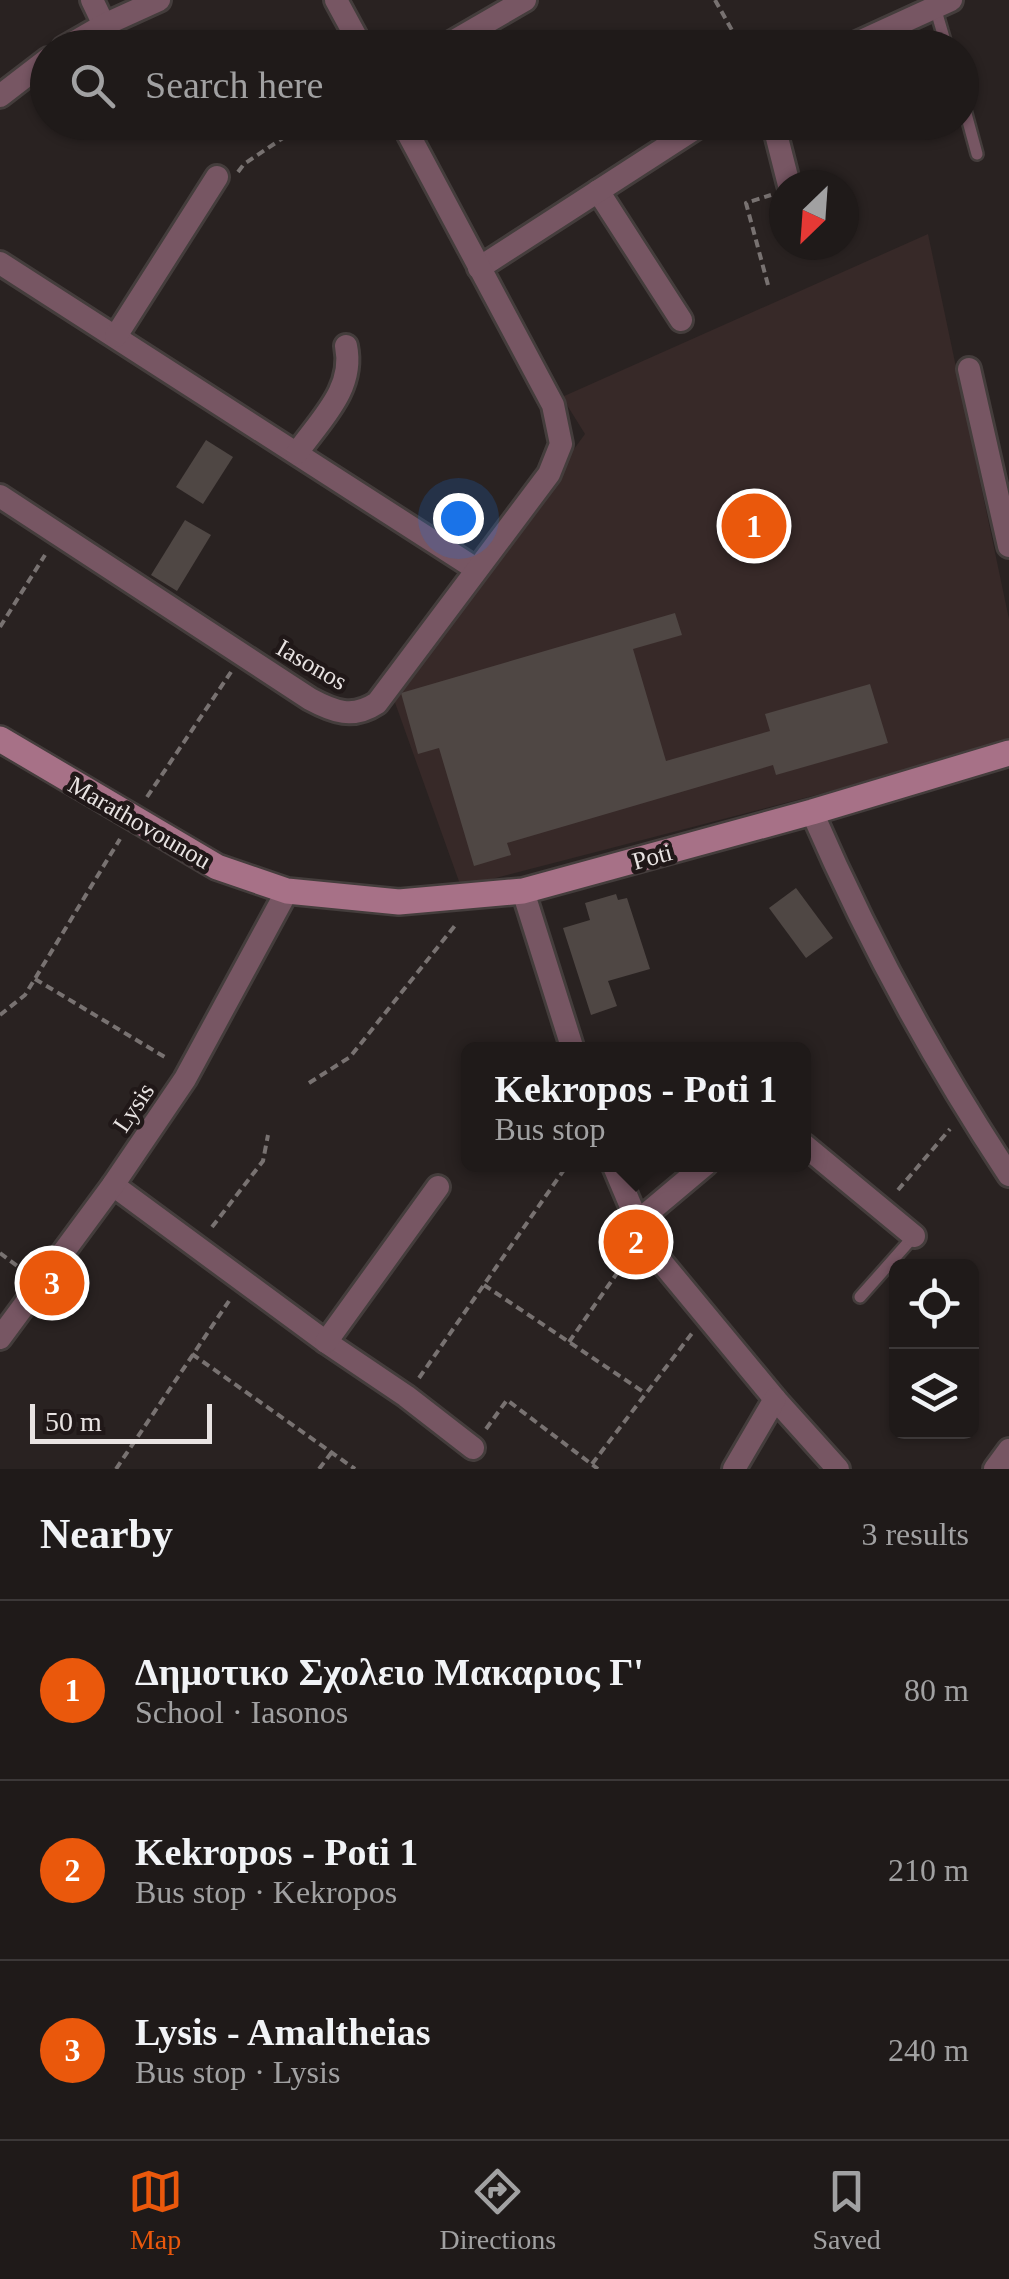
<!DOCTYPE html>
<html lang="en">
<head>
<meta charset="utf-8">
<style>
	:root { --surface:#1f1a19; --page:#2c2726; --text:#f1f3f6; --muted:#a1a1a2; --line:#3c3838; --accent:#ea580c }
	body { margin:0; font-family:Georgia,serif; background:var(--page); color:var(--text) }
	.controls { position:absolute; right:30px; bottom:30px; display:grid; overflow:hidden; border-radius:15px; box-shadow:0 2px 8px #0004 }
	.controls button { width:90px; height:90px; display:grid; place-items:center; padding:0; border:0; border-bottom:2px solid var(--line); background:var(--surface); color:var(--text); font:50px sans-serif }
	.compass { position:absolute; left:769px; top:170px; width:90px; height:90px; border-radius:50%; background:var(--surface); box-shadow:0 2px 8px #0004; rotate:205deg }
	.scale { position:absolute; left:30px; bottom:25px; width:182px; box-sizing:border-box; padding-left:10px; border:5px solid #e8e3e2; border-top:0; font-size:28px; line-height:35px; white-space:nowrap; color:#e8e3e2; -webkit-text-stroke:8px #201818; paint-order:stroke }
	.you { position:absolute; left:458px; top:518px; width:35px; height:35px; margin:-25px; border:8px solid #fff; border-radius:50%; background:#1a73e8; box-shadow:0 0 0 15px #1a73e833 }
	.badge { display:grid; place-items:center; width:65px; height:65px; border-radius:50%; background:var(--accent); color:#fff; font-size:32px; font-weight:700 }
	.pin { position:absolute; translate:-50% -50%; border:5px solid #fff; box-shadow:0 2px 10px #0006 }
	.popup { position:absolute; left:461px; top:1042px; width:350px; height:130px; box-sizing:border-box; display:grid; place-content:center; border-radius:15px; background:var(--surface); filter:drop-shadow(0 2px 8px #0005); font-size:32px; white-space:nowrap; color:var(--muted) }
	.popup b { font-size:38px; color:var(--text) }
	.popup::after { content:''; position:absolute; left:50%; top:100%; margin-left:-20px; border:20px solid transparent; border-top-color:var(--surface) }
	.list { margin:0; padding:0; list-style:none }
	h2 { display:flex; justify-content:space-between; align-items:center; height:130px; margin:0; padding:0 40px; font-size:42px }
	h2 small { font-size:32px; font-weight:400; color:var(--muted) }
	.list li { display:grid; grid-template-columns:65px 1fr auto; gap:30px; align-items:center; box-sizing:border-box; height:180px; padding:0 40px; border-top:2px solid var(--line) }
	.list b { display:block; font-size:38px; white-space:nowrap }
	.list p { margin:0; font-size:32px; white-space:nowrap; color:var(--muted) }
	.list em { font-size:32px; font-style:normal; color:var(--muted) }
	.icon { flex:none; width:55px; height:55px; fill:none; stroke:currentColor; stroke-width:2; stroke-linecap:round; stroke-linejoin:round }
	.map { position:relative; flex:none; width:1009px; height:1469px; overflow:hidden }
	.search { position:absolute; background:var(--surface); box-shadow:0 2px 8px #0004; left:30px; right:30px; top:30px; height:110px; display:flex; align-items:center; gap:25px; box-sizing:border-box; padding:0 35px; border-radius:55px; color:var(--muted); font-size:38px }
	.sheet { height:670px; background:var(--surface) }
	nav { display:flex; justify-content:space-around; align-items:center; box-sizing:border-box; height:140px; border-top:2px solid var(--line); background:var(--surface); font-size:28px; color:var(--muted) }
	nav a { display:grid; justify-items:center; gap:5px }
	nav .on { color:var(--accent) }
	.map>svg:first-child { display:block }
	.built { fill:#372928 }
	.building { fill:#4f4744 }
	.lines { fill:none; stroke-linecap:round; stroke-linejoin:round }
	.lane-casing { stroke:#443d3c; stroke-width:16 }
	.street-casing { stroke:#443d3c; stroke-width:28 }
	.secondary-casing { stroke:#443d3c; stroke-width:30 }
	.path { stroke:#787271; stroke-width:4; stroke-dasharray:8 5; stroke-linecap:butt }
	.lane { stroke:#775663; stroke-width:11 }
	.street { stroke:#775663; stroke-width:22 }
	.secondary { stroke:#a77187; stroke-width:25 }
	.labels { text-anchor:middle; stroke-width:9; stroke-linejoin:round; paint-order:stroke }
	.street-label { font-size:25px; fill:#e8e3e2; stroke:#201818 }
</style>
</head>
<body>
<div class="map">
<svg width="1009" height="1469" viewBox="0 0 1009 1469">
	<rect width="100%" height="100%" fill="#292221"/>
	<path class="built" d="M928 234 1009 619V745L461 887 393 697 585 434 562 397Z"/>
	<g class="building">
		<path d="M206 440 233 457 203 504 176 487Z"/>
		<path d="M185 520 211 535 177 591 151 575Z"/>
		<path d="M675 613 682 635 633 649 666 761 770 731 765 714 870 684 888 743 776 775 773 765 507 843 511 855 474 866 439 748 418 754 401 693Z"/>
		<path d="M796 888 833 938 806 958 769 908Z"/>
		<path d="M616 894 618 900 627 898 650 969 608 981 617 1006 591 1015 563 928 590 920 585 903Z"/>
	</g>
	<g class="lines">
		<defs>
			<g id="lane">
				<path d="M935 7 947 48"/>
				<path d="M962 99 977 154"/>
				<path d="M860 1297 914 1236"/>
			</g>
			<g id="street">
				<path d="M92 0 104 25"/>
				<path d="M336 0 362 48"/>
				<path d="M64 48 104 25 159 0"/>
				<path d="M442 48 525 0"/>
				<path d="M846 48 951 0"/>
				<path d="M0 96 48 59"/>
				<path d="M773 122 789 185"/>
				<path d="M598 191 681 320"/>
				<path d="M0 263 476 569"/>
				<path d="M479 268 705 122"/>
				<path d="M116 336 217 177"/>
				<path d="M969 369 1009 546"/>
				<path d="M297 453C320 420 355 389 346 346"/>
				<path d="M0 496 310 699C334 712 353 719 377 703L549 474 561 444 553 405 402 122"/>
				<path d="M812 812C867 939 933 1060 1009 1175"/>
				<path d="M523 891 573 1050"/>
				<path d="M804 1145 914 1236"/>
				<path d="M613 1164 643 1235 659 1259 775 1399 838 1469"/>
				<path d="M113 1185 326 1342 406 1396 473 1448"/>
				<path d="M637 1222 706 1164"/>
				<path d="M0 1338 113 1185 185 1079 287 891"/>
				<path d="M326 1342 438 1187"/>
				<path d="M734 1469 775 1399"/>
				<path d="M995 1469 1009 1450"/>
			</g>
			<path id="secondary" d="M0 739 217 867 287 891 399 902 523 891 812 812 1009 753"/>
		</defs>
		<use href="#lane" class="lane-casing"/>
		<use href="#street" class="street-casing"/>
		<use href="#secondary" class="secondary-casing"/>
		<g class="path">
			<path d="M715 0 742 48"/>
			<path d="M238 172 244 164 307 122"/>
			<path d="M768 285 746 203 771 195"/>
			<path d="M0 627 45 555"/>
			<path d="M147 797 231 672"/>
			<path d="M35 979 168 1059"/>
			<path d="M0 1015 25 995 120 839"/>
			<path d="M309 1083 350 1057 457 923"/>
			<path d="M898 1190 950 1129"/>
			<path d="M212 1227 263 1161 268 1135"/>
			<path d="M0 1253 20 1268"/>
			<path d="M484 1285 645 1393"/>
			<path d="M569 1342 629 1256"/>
			<path d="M192 1354 355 1469"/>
			<path d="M419 1378 568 1164"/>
			<path d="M486 1429 507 1400 598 1469"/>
			<path d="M592 1464 693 1332"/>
			<path d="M116 1469 229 1301"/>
			<path d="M319 1469 332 1452"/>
		</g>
		<use href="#lane" class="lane"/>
		<use href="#street" class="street"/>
		<use href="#secondary" class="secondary"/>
	</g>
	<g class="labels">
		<g class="street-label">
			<text transform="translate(312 664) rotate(30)" y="9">Iasonos</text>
			<text transform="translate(140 822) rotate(30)" y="9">Marathovounou</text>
			<text transform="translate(652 856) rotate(-15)" y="9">Poti</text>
			<text transform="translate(133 1107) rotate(-56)" y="9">Lysis</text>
		</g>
	</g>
</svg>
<div class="controls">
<button><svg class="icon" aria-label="locate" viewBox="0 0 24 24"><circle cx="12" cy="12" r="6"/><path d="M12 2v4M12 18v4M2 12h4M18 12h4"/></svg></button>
<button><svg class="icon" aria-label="layers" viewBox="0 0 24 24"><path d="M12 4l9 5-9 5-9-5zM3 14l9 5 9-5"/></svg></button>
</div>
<svg class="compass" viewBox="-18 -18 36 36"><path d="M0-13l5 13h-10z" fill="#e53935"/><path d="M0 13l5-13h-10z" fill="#a1a1a2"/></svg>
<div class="scale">50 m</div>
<div class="you"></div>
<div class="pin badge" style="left:754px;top:526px">1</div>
<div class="pin badge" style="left:636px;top:1242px">2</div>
<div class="popup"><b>Kekropos - Poti 1</b>Bus stop</div>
<div class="pin badge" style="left:52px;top:1283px">3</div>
<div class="search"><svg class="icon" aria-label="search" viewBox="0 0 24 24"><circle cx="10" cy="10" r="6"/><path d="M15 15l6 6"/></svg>Search here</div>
</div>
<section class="sheet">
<h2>Nearby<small>3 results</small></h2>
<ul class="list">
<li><span class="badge">1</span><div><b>Δημοτικο Σχολειο Μακαριος Γ'</b><p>School · Iasonos</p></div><em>80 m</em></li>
<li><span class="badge">2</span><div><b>Kekropos - Poti 1</b><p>Bus stop · Kekropos</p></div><em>210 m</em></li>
<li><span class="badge">3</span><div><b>Lysis - Amaltheias</b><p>Bus stop · Lysis</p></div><em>240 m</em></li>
</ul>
</section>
<nav>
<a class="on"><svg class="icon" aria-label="map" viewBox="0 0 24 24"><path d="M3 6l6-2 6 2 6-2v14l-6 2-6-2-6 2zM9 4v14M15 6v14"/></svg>Map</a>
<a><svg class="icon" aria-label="directions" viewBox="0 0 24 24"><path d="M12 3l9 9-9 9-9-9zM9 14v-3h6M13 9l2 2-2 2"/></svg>Directions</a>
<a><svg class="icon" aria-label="saved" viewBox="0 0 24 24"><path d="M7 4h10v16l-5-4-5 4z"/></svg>Saved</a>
</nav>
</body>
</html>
